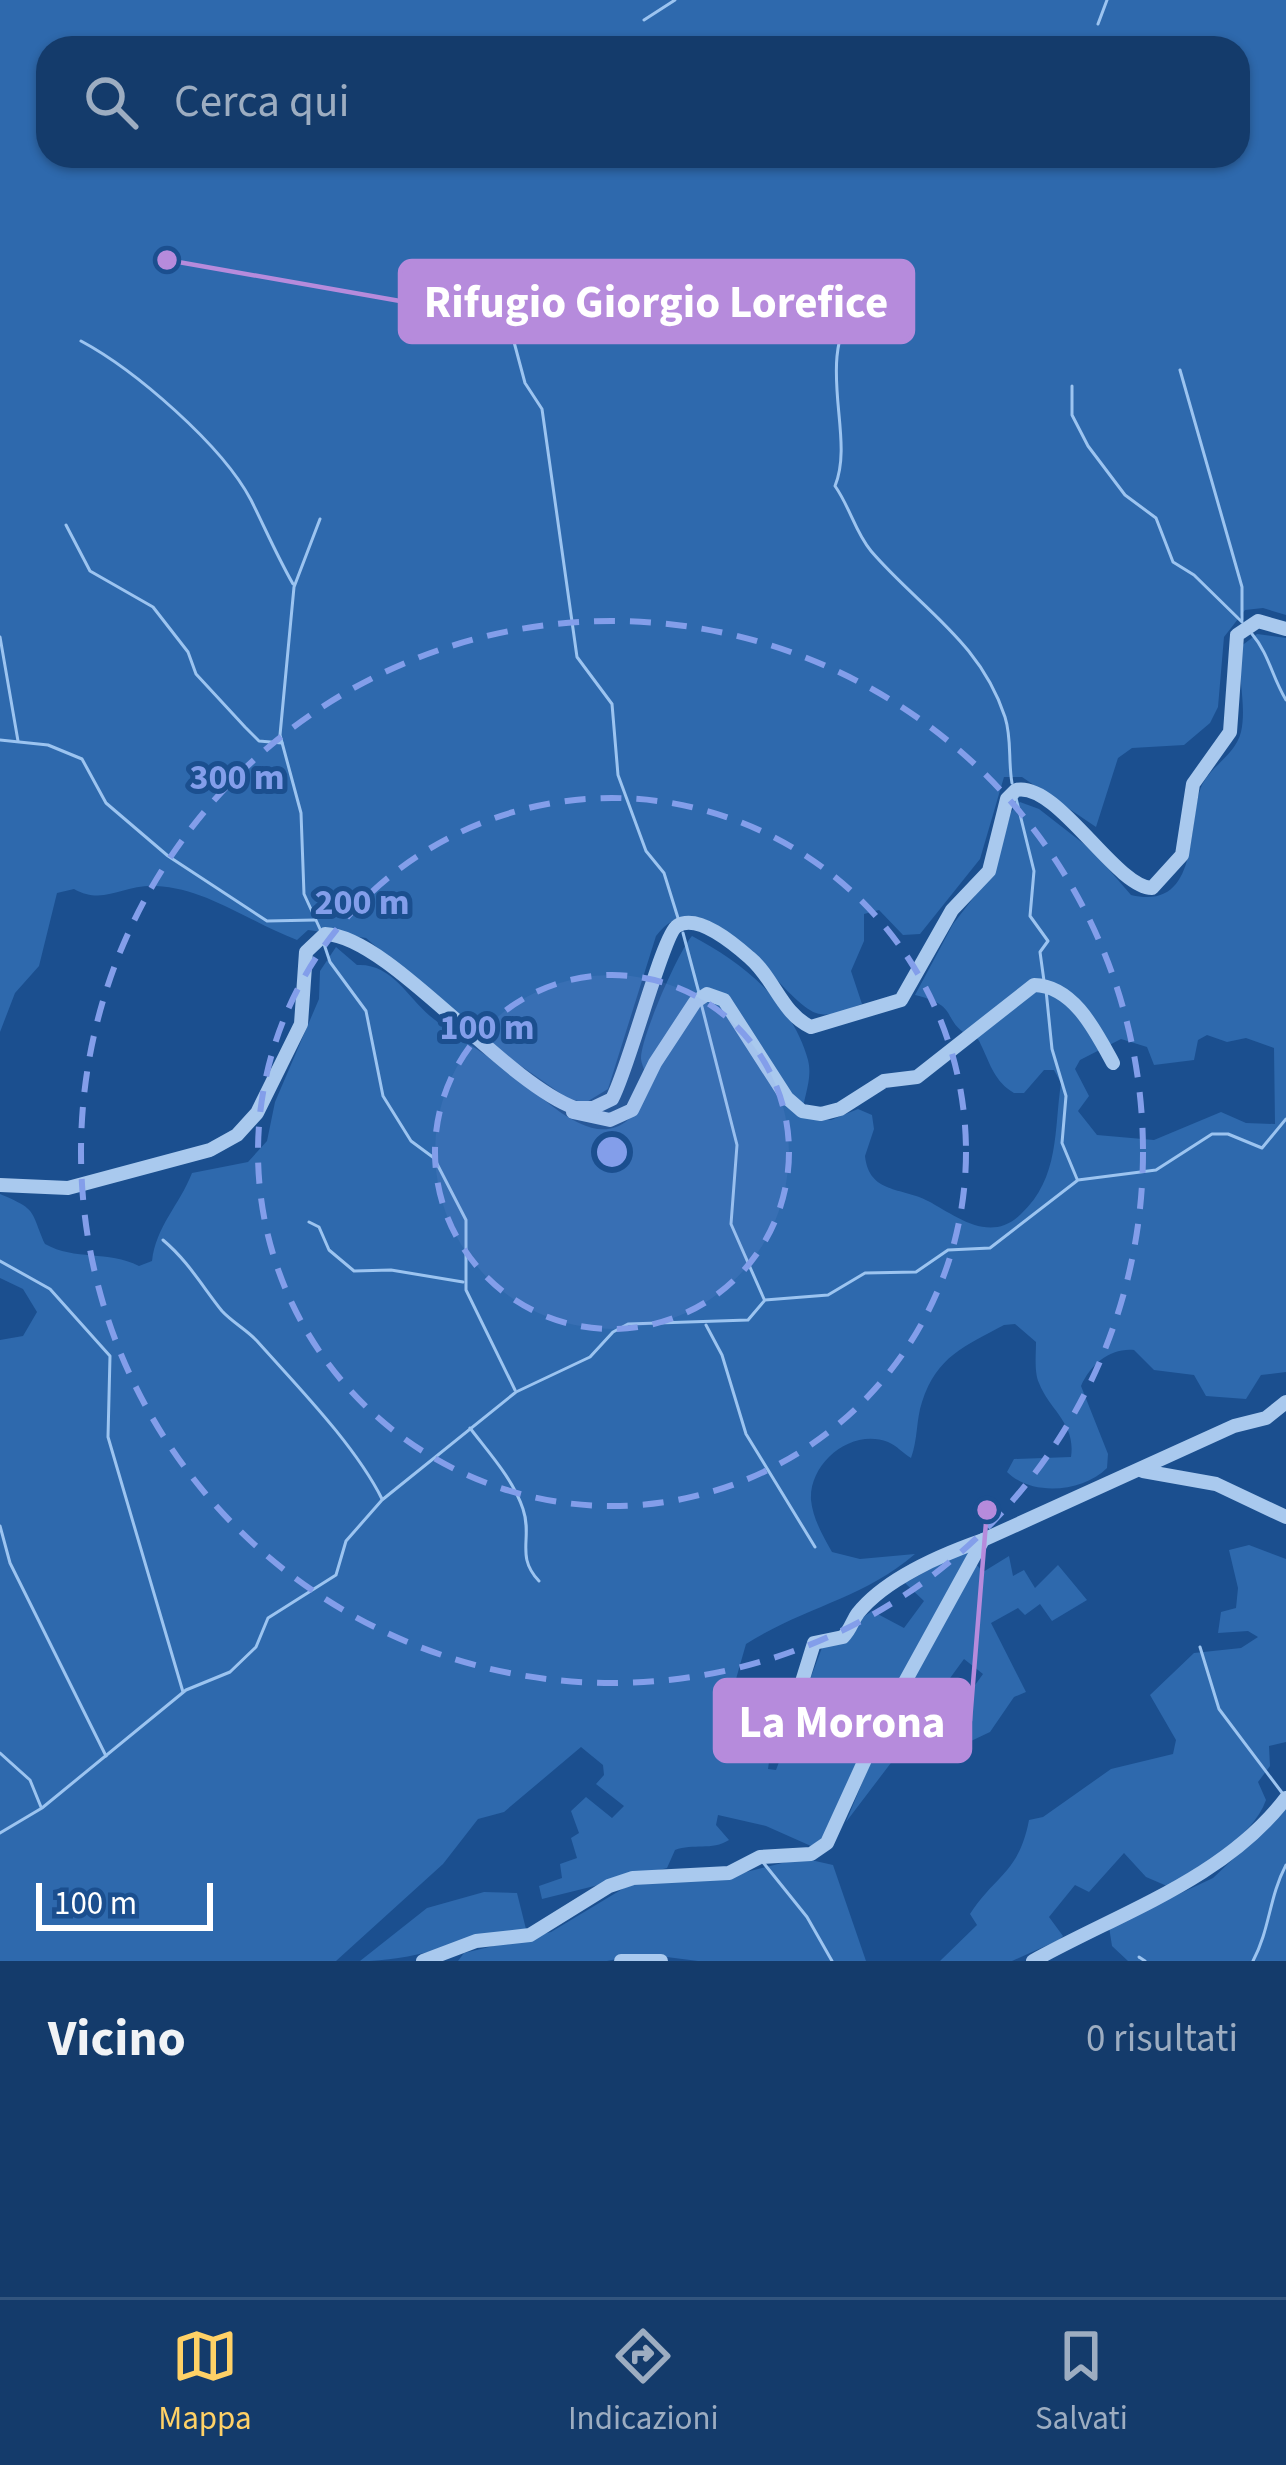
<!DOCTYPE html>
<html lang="it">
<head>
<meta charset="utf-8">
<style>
	:root { --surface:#143b6b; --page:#1d4271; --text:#f1f3f6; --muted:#9dadc1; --line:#33557e; --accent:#ffd166 }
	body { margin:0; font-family:"Source Sans 3",sans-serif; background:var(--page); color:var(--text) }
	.scale { position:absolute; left:36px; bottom:30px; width:177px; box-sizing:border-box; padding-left:12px; border:6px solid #fff; border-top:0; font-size:33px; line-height:42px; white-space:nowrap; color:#fff; -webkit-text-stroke:9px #1b4f8f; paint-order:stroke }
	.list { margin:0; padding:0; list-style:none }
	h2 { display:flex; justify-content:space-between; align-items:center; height:156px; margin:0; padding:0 48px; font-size:51px }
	h2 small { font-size:39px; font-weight:400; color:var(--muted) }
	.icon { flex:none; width:66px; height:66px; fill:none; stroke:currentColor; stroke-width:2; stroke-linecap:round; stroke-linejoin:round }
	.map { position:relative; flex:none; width:1286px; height:1961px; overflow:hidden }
	.search { position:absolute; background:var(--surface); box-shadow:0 3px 9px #0004; left:36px; right:36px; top:36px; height:132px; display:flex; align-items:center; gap:30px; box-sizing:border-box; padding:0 42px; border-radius:36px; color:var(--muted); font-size:45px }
	.sheet { height:336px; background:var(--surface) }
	nav { display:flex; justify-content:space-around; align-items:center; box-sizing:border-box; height:168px; border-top:3px solid var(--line); background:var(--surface); font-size:33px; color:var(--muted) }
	nav a { display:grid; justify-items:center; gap:6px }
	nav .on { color:var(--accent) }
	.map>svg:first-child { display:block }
	.green { fill:#2e69ad; fill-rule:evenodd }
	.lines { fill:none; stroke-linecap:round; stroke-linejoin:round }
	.stream { stroke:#9cc4f0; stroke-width:3 }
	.minor { stroke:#a9c9ee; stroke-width:14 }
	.ring { fill:none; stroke:#839eea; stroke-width:6; stroke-dasharray:21 15 }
	.centre { fill:#839eea; stroke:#1b4f8f; stroke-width:6 }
	.ring-label { font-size:36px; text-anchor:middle; font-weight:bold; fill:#839eea; stroke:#1b4f8f; stroke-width:10; stroke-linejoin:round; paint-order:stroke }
	.leader { fill:none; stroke:#b68bdc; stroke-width:4.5 }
	.callout-dot { fill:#b68bdc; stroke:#1b4f8f; stroke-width:4.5 }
	.callout { fill:#b68bdc; stroke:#b68bdc; stroke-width:4.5 }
	.callout-label { font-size:45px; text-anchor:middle; font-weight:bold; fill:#fff }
</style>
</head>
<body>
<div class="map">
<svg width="1286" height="1961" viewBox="0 0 1286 1961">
	<rect width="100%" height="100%" fill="#1b4f8f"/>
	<g class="green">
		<path d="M0 0H1286V615L1263 608 1245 610 1224 637 1218 707 1210 723 1184 745 1132 748 1118 758 1096 827 1022 777H1004L980 859 920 934 903 935 879 910 864 914V941L851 971 862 1004C848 1009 831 1018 816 1013 778 999 708 868 656 936L608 1089 585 1103 567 1098 480 1037 366 938 308 930 297 940C251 923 206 888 156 886 124 884 104 906 74 889L57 893 39 966 15 993 0 1032ZM48 48H1238V156H48Z"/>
		<path d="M1257 634 1286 638V1372L1261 1375 1246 1399 1206 1396 1194 1375 1154 1370 1134 1350C1110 1348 1091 1364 1081 1386L1108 1454 1107 1468C1083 1492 1032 1497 1007 1472L1014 1459 1071 1457C1076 1423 1050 1411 1039 1383 1034 1372 1036 1354 1036 1342L1015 1324 1004 1325C965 1346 937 1356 922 1402 916 1420 918 1439 911 1458 904 1454 896 1445 888 1442 851 1428 809 1463 811 1500 813 1519 823 1536 832 1552L860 1559 915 1554C861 1600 806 1606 746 1644L730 1700 764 1715 759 1748 770 1755 768 1769 776 1770 823 1645 872 1611 904 1628 924 1601 905 1583 965 1550 972 1552 829 1834 811 1846 766 1826 718 1815 716 1825 729 1840C712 1851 693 1843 675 1850L667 1868 542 1899 539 1886 562 1878 560 1864 577 1858 571 1838 579 1833 571 1811 586 1797 612 1818 624 1806 596 1784 604 1775 603 1765 581 1747 504 1812 478 1819 443 1864 336 1961H0V1340L23 1336 37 1312 23 1289 0 1278V1194C38 1210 30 1210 45 1244 75 1261 108 1250 139 1266L152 1261C156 1226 179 1206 192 1173L248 1162 267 1141 275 1102 319 999 320 971 336 947 357 965C391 963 407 996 430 1016 454 1036 481 1051 506 1069 554 1105 612 1175 651 1086 648 1078 642 1067 641 1059 640 1039 679 950 692 936 742 962 792 1002 808 1060 813 1080 803 1097 802 1117L831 1120 858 1109 872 1115 874 1129 865 1156C869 1194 902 1187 928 1201 955 1215 990 1245 1021 1214 1060 1178 1054 1129 1061 1083L1054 1070H1044L1024 1093H1014C995 1082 990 1064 982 1047 976 1033 978 1042 967 1035 941 1018 960 1006 915 995L953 924 995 870 1011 812 1020 802 1039 809 1093 851 1131 895C1203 912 1186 819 1202 785 1212 765 1235 755 1241 732 1247 705 1237 675 1240 647ZM1207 1035 1227 1042 1246 1038 1274 1048 1275 1124 1246 1123 1221 1112 1154 1140 1097 1135 1078 1111 1089 1096 1075 1069 1080 1060 1121 1039 1147 1047 1154 1065 1194 1060 1198 1040Z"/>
		<path d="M1249 1545 1286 1559V1742L1269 1746 1270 1766 1258 1782 1266 1800C1252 1839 1201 1865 1167 1886L1146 1877 1124 1853 1089 1892 1075 1885 1049 1917 1063 1936 1059 1940 1012 1961H940L977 1925 970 1914C995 1875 1019 1873 1029 1820L1043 1817 1111 1769 1173 1754 1176 1740 1150 1695 1194 1653 1241 1648 1258 1637 1248 1631 1218 1633 1221 1612 1236 1608 1238 1588 1229 1550Z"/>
		<path d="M1009 1556 1013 1576 1024 1570 1035 1588 1058 1565 1087 1600 1052 1621 1040 1604 1025 1615 1018 1608 991 1623 1026 1692 1014 1697 990 1732 950 1751 947 1741 937 1743 933 1753 905 1763 927 1738 949 1696 962 1703 983 1674 964 1659 918 1722 913 1720 900 1751 846 1822 881 1737 976 1564 983 1572Z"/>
		<path d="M1286 1809V1961H1128L1112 1946 1109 1927 1213 1878Z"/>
		<path d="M802 1858 833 1865 866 1961H698L643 1954 607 1961H458L464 1953 551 1932 629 1885 742 1873Z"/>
		<path d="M484 1892 517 1893 526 1929C469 1938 418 1961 360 1961L427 1908Z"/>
	</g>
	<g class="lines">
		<g class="stream">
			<path d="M644 20 675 0"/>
			<path d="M1098 24 1107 0"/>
			<path d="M484 297 510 327 525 383 542 409 577 657 612 704 618 775 646 851 664 873 678 918"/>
			<path d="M857 302C813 362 856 434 835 486 850 507 855 532 871 551 920 608 980 641 1005 717 1012 739 1008 761 1012 783"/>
			<path d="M81 341C135 370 222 445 251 500 265 528 277 556 293 584"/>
			<path d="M1180 370 1242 587V620"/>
			<path d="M1072 386V415L1088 446 1125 495 1156 518 1173 562 1194 575 1242 622"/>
			<path d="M320 519 294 587 280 735 301 813 304 894 320 929"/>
			<path d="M66 525 90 571 153 607 188 652 196 674 245 727 259 741 282 743"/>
			<path d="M1252 634C1269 654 1272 677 1286 700"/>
			<path d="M0 637 18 741"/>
			<path d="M0 740 48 745 82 759 106 803 168 856 267 921 315 920"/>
			<path d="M1016 798 1034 871 1030 916 1048 941 1040 952 1044 981"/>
			<path d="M683 933 699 993"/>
			<path d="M324 944 330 962 366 1011 383 1096 411 1141 434 1158 466 1220V1290L515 1390"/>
			<path d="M1046 990 1052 1049 1066 1096 1062 1143 1077 1179"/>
			<path d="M701 1003 737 1145 731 1224 764 1299"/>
			<path d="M309 1222 319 1227 329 1250 354 1271 391 1270 463 1282"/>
			<path d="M163 1240C188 1261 202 1286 222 1311 232 1322 247 1330 257 1341 298 1387 355 1445 382 1499"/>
			<path d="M0 1261 50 1289 110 1356 108 1437 183 1692"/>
			<path d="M706 1325 722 1355 746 1434 815 1547"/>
			<path d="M470 1428C489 1453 513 1479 523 1509 533 1538 515 1556 539 1581"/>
			<path d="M0 1526 10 1563 106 1756"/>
			<path d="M1200 1647 1219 1709 1283 1794"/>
			<path d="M0 1753 30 1780 41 1807"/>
			<path d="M0 1833 42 1808 186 1690 230 1672 256 1647 268 1618 336 1575 346 1541 382 1500 516 1392 590 1357 613 1332 628 1324 748 1320 765 1300 828 1295 865 1273 916 1272 948 1250 990 1248 1078 1180 1156 1170 1212 1134H1228L1262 1148 1286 1119"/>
			<path d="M762 1861 807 1917 832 1961"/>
			<path d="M1139 1957 1145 1961"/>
			<path d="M1253 1961C1270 1929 1269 1897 1286 1865"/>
		</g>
		<g class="minor">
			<path d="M573 1112 610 1120 632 1110 655 1063 695 1002 707 994 724 1000 787 1098 802 1111 821 1114 840 1109 884 1081 917 1077 1034 985C1074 986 1096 1032 1113 1063"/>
			<path d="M0 1185 68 1188 210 1150 237 1135 257 1113 301 1024 306 952 325 934C389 936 502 1081 575 1108H593L612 1099C628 1071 663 934 677 926 698 913 734 944 750 958 774 978 782 1014 811 1027L901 1000 952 910 989 871 1007 799 1016 790C1057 781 1115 887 1152 888L1182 855 1193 784 1230 732 1237 635 1258 621 1286 629"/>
			<path d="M1143 1471 1216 1484 1286 1517"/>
			<path d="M782 1746 814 1643 843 1637C851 1629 852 1621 858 1613 885 1579 943 1554 983 1540"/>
			<path d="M423 1961 476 1941 530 1935 609 1886 633 1878 729 1873 760 1857 811 1854 827 1843 879 1729 983 1540 1234 1426 1266 1418 1286 1402"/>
			<path d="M621 1961H661"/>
			<path d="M1033 1961C1121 1912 1224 1879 1286 1798"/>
		</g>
	</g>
	<circle cx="612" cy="1152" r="177" fill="#839eea" fill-opacity=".12"/>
	<g class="ring">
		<circle cx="612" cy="1152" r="177"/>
		<circle cx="612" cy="1152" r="354"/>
		<circle cx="612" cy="1152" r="531"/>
	</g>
	<circle cx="612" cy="1152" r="18" class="centre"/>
	<g class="ring-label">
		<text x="237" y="789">300 m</text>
		<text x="362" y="914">200 m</text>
		<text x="487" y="1039">100 m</text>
	</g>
	<path class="leader" d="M167 260L400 301M987 1510L970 1721"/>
	<g class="callout-dot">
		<circle cx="167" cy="260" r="12"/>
		<circle cx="987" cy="1510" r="12"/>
	</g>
	<g class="callout">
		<rect x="400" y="261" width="513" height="81" rx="12"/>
		<rect x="715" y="1680" width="255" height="81" rx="12"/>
	</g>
	<g class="callout-label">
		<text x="656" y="317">Rifugio Giorgio Lorefice</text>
		<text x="842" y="1737">La Morona</text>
	</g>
</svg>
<div class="scale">100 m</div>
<div class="search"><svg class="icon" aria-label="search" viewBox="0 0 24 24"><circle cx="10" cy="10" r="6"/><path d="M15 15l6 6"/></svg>Cerca qui</div>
</div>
<section class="sheet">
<h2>Vicino<small>0 risultati</small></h2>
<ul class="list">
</ul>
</section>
<nav>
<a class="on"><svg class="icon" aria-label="map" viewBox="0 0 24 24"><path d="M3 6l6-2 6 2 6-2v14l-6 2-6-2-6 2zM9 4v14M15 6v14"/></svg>Mappa</a>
<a><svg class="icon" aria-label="directions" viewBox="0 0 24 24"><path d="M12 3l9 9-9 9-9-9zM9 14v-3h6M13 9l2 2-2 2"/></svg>Indicazioni</a>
<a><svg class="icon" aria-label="saved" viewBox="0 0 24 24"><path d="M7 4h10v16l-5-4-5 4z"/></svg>Salvati</a>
</nav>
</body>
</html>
